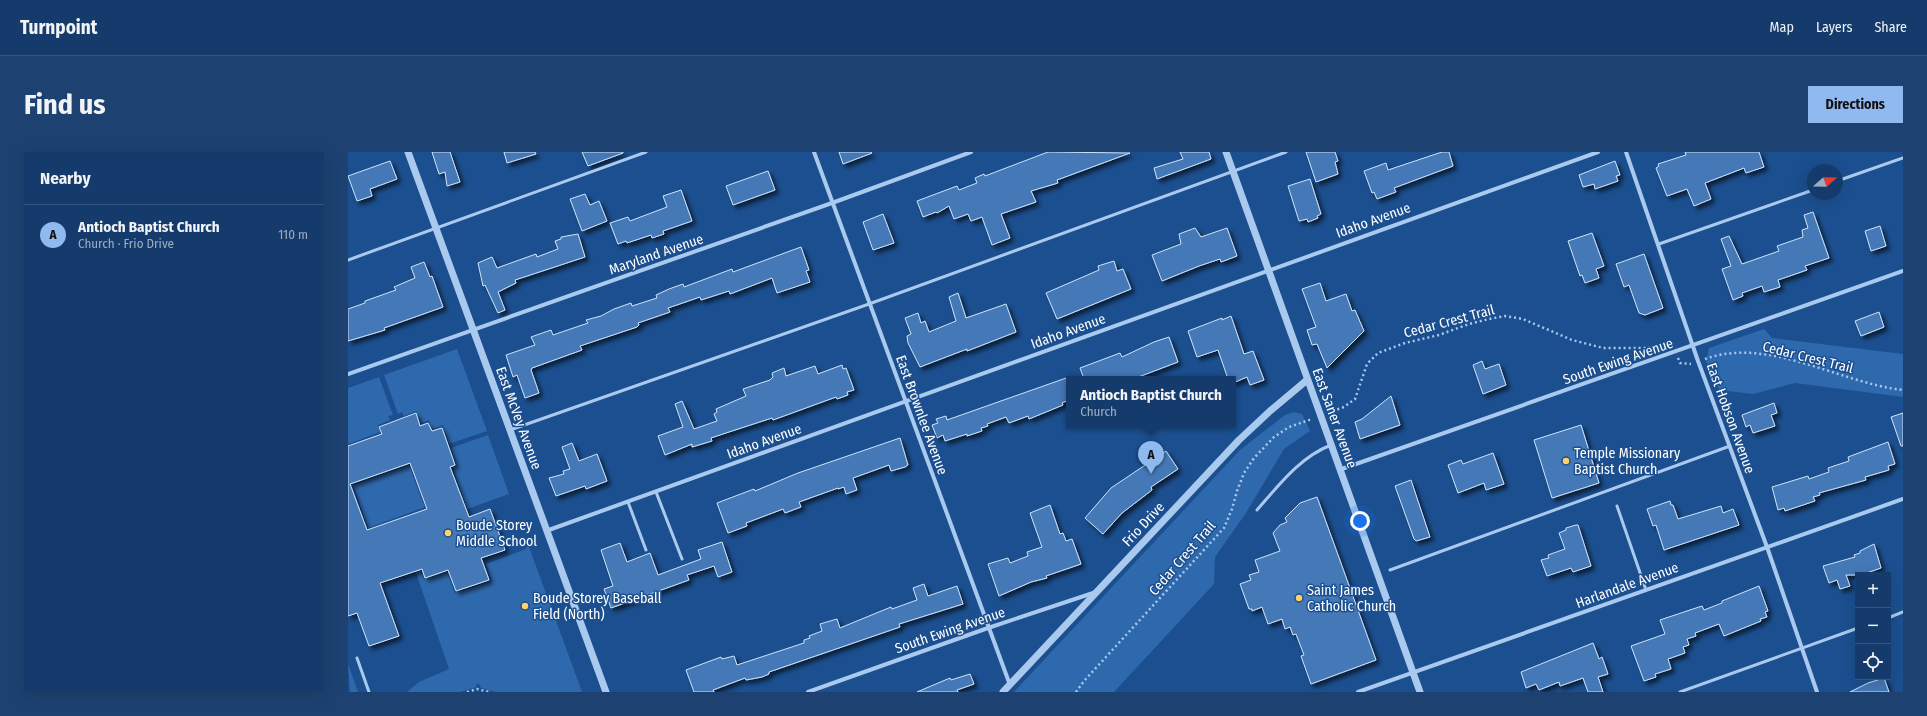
<!DOCTYPE html>
<html lang="en">
<head>
<meta charset="utf-8">
<style>
	:root { --surface:#143b6b; --page:#1d4271; --text:#f1f3f6; --muted:#9dadc1; --line:#33557e; --accent:#90b9f0 }
	body { margin:0; font-family:"Fira Sans Condensed",sans-serif; background:var(--page); color:var(--text) }
	.controls { position:absolute; right:12px; bottom:12px; display:grid; overflow:hidden; border-radius:0px; box-shadow:0 4px 16px #0002 }
	.controls button { width:36px; height:36px; display:grid; place-items:center; padding:0; border:0; border-bottom:1px solid var(--line); background:var(--surface); color:var(--text); font:20px sans-serif }
	.compass { position:absolute; left:1459px; top:12px; width:36px; height:36px; border-radius:50%; background:var(--surface); box-shadow:0 4px 16px #0002; rotate:70deg }
	.you { position:absolute; left:1012px; top:369px; width:14px; height:14px; margin:-10px; border:3px solid #fff; border-radius:50%; background:#1a73e8; box-shadow:0 0 0 6px #1a73e833 }
	.badge { display:grid; place-items:center; width:26px; height:26px; border-radius:50%; background:var(--accent); color:#111; font-size:13px; font-weight:700 }
	.pin { position:absolute; translate:-50% -33px; filter:drop-shadow(0 1px 2px #0008) }
	.pin::after { content:''; position:absolute; top:21px; width:14px; height:12px; background:inherit; clip-path:polygon(0 0,100% 0,50% 100%) }
	.popup { position:absolute; left:718px; top:224px; width:170px; height:52px; box-sizing:border-box; display:grid; place-content:center; border-radius:0px; background:var(--surface); filter:drop-shadow(0 1px 3px #0005); font-size:13px; white-space:nowrap; color:var(--muted) }
	.popup b { font-size:15px; color:var(--text) }
	.popup::after { content:''; position:absolute; left:50%; top:100%; margin-left:-8px; border:8px solid transparent; border-top-color:var(--surface) }
	.list { margin:0; padding:0; list-style:none }
	h2 { display:flex; justify-content:space-between; align-items:center; height:52px; margin:0; padding:0 16px; font-size:17px }
	h2 small { font-size:13px; font-weight:400; color:var(--muted) }
	.list li { display:grid; grid-template-columns:26px 1fr auto; gap:12px; align-items:center; box-sizing:border-box; height:60px; padding:0 16px; border-top:1px solid var(--line) }
	.list b { display:block; font-size:15px; white-space:nowrap }
	.list p { margin:0; font-size:13px; white-space:nowrap; color:var(--muted) }
	.list em { font-size:13px; font-style:normal; color:var(--muted) }
	.icon { flex:none; width:22px; height:22px; fill:none; stroke:currentColor; stroke-width:2; stroke-linecap:round; stroke-linejoin:round }
	.map { position:relative; flex:none; width:1555px; height:540px; overflow:hidden; border-radius:0px }
	header { display:flex; align-items:center; gap:24px; box-sizing:border-box; height:56px; padding:0 20px; background:var(--surface); border-bottom:1px solid var(--line) }
	header strong { font-size:19px }
	nav { display:flex; gap:22px; margin-inline-start:auto; font-size:14px }
	.intro { display:flex; align-items:center; justify-content:space-between; box-sizing:border-box; height:96px; padding:0 24px }
	h1 { margin:0; font-size:28px }
	.button { padding:10px 18px; border-radius:0px; background:var(--accent); color:#111; font-size:14px; font-weight:700 }
	main { display:flex; gap:24px; padding:0 24px }
	aside { flex:1; background:var(--surface); border-radius:0px; box-shadow:0 4px 16px #0002 }
	.map>svg:first-child { display:block }
	.green { fill:#2e69ad }
	.building { fill:#4478b7; stroke:#cfe3fa; fill-rule:evenodd; filter:url(#shadow) }
	.lines { fill:none; stroke-linecap:round; stroke-linejoin:round }
	.path { stroke:#a9c9ee; stroke-width:2.5; stroke-dasharray:2 3; stroke-linecap:butt }
	.service { stroke:#a9c9ee; stroke-width:3 }
	.minor { stroke:#a9c9ee; stroke-width:4 }
	.tertiary { stroke:#a9c9ee; stroke-width:7 }
	.poi-dot { fill:#ffd166; stroke:#1b4f8f; stroke-width:1.5 }
	.labels { text-anchor:middle; stroke-width:3; stroke-linejoin:round; paint-order:stroke }
	.street-label { font-size:14px; fill:#fff; stroke:#1b4f8f }
	.poi-label { font-size:14px; fill:#fff; stroke:#1b4f8f; text-anchor:start }
</style>
</head>
<body>
<header>
<strong>Turnpoint</strong>
<nav><a>Map</a><a>Layers</a><a>Share</a></nav>
</header>
<div class="intro"><h1>Find us</h1><a class="button">Directions</a></div>
<main>
<aside>
<h2>Nearby<small></small></h2>
<ul class="list">
<li><span class="badge">A</span><div><b>Antioch Baptist Church</b><p>Church · Frio Drive</p></div><em>110 m</em></li>
</ul>
</aside>
<div class="map">
<svg width="1555" height="540" viewBox="0 0 1555 540">
	<defs>
		<filter id="shadow"><feDropShadow dx="3.5" dy="3.5" stdDeviation="2" flood-color="#0009"/></filter>
	</defs>
	<rect width="100%" height="100%" fill="#1b4f8f"/>
	<g class="green">
		<path d="M1416 177 1424 186 1555 202V245L1447 231 1405 242 1371 238 1358 209 1361 196Z"/>
		<path d="M109 197 139 279 101 292 95 273 84 277 81 268 73 271 68 259 56 264 54 260 50 262 36 223Z"/>
		<path d="M31 225 45 263 40 264 42 268 30 273 32 280 0 292V236Z"/>
		<path d="M946 260 954 262 962 279 936 297 898 361 867 405 866 432 766 540H666L892 298 937 263Z"/>
		<path d="M140 283 161 342 119 357 105 315 109 313 103 296Z"/>
		<path d="M61 313 77 355 20 376 5 333Z"/>
		<path d="M62 389 76 427 99 420 107 441 144 429 138 412 178 397 180 392 234 540H148L133 536 131 532H128V535L112 540H59L71 530 101 517 67 418Z"/>
		<path d="M0 512 10 540H2Z"/>
	</g>
	<g class="building">
		<path d="M84 0H102L112 30 99 34 97 20 91 22Z"/>
		<path d="M156 0H187L188 2 159 11Z"/>
		<path d="M234 0H275V1L240 14Z"/>
		<path d="M491 0H523L524 1 495 12Z"/>
		<path d="M700 0 782 1 709 28 710 31 683 39 688 50 653 62 662 86 644 93 634 65 623 69 620 62 606 67 601 54 589 61 588 60 575 65 569 49 609 34 611 38 629 31 627 26 636 22 637 24Z"/>
		<path d="M832 0H861L863 7 809 27 806 16 835 7Z"/>
		<path d="M958 0H987L990 9 987 10 990 22 968 30Z"/>
		<path d="M1094 0H1101L1105 14 1046 36 1048 40 1029 47 1026 40 1024 41 1016 19 1038 11 1040 18Z"/>
		<path d="M1337 0H1411L1416 15 1398 21 1396 16 1357 31 1363 47 1346 54 1339 37 1319 44 1308 16 1311 14 1310 12 1338 3Z"/>
		<path d="M42 9 49 27 22 37 24 44 9 49 0 24Z"/>
		<path d="M1267 9 1272 23 1268 24 1270 29 1247 37 1246 32 1235 35 1231 23Z"/>
		<path d="M420 19 427 38 385 53 378 34Z"/>
		<path d="M962 27 973 62 969 64 970 66 960 70 959 67 951 69 940 34Z"/>
		<path d="M333 38 344 69 315 79 316 82 304 86 303 83 279 91 278 89 270 92 262 71 280 65 282 69 319 55 315 44Z"/>
		<path d="M237 42 242 53 251 49 259 69 234 79 222 47Z"/>
		<path d="M1465 60 1481 106 1457 114 1459 118 1430 128 1432 135 1416 140 1414 134 1394 141 1395 144 1385 148 1374 117 1383 114 1373 87 1381 84 1394 112 1431 99 1429 94 1455 85 1454 78 1460 76 1456 63Z"/>
		<path d="M535 62 546 91 525 98 515 70Z"/>
		<path d="M1532 74 1538 94 1523 99 1517 79Z"/>
		<path d="M847 76 853 85 879 76 889 104 873 110 872 107 851 114 814 129 804 103 833 92 831 82Z"/>
		<path d="M1244 81 1256 114 1248 117 1251 126 1237 131 1234 123 1232 124 1220 89Z"/>
		<path d="M230 82 237 105 167 128 168 131 150 140 157 158 150 161 137 133 135 134 130 111 144 105 149 116 188 102 189 105 210 97 207 89 213 87V85Z"/>
		<path d="M453 95 461 118 458 119 462 130 429 141 424 126 382 142 381 139 353 148 352 145 320 156 322 160 290 171 291 173 289 175 232 194 234 198 184 216 183 218 191 241 177 246 169 223 165 225 158 203 187 193 183 185 203 178 205 183 240 171 238 168 253 164 266 157 283 151 284 154 309 146 308 143 321 137 335 132 336 135 384 117 385 120Z"/>
		<path d="M1296 102 1315 156 1297 163 1291 161 1281 133 1276 135 1268 112Z"/>
		<path d="M766 109 769 119 775 117 783 137 709 167 698 141 751 118 750 114Z"/>
		<path d="M76 110 82 125 84 124 95 155 36 176 37 178 0 189V157L17 151V149L48 138 46 135 67 126 63 115Z"/>
		<path d="M972 131 978 149 998 142 1004 159 1007 158 1016 179 979 216 969 192 964 193 959 178 968 175 954 137Z"/>
		<path d="M610 141 618 166 658 152 668 180 619 199V197L572 215 560 191 559 184 563 182 557 166 570 161 573 171 577 169 581 180 608 169 601 145Z"/>
		<path d="M1531 160 1536 175 1513 184 1507 169Z"/>
		<path d="M883 164 896 202 905 199 916 228 902 233 899 225 885 231V227H880L870 198 849 205 840 179 874 166V168Z"/>
		<path d="M821 185 830 210 785 227H736L732 216 772 201 774 205 806 190Z"/>
		<path d="M1134 209 1137 217 1151 212 1158 233 1135 242 1125 213Z"/>
		<path d="M494 213 495 217 498 216 506 238 499 240 500 243 489 247 488 245 425 268 424 266 384 279 363 286 364 289 344 295V292L317 303 310 284 335 275 327 252 334 249 346 277 369 269 366 262 369 260 368 257 398 244 395 237 422 228 425 225 424 221 436 216 438 224 467 214 470 222Z"/>
		<path d="M721 225V248L714 251 715 253 681 267 680 264 661 271 658 265 639 272 640 274 633 276 634 279 619 284V282L597 289 595 283 589 286 584 273 590 271 588 267 598 264 599 268Z"/>
		<path d="M1043 244 1052 273 1012 287 1007 270 1014 267Z"/>
		<path d="M1426 251 1429 261 1423 263 1427 274 1405 281 1402 273 1398 275 1394 263Z"/>
		<path d="M68 261 72 274 80 271 84 279 94 276 107 313 102 315 121 365 142 357 157 398 133 406 141 428 108 439 100 418 77 426 74 417 32 431 51 484 21 494 9 461 0 464V294L34 282 31 275ZM62 311 79 357 19 378 2 332Z"/>
		<path d="M1555 261V294H1553L1543 265Z"/>
		<path d="M1233 273 1251 331 1204 346 1186 288Z"/>
		<path d="M552 286 560 313 557 315 543 319 541 313 505 326 509 338 498 342 496 335 490 337V336L451 350 453 355 437 361 435 357 398 371 399 374 380 381 369 351 406 337 407 339 450 321Z"/>
		<path d="M1540 290 1547 312 1540 314 1541 318 1517 325 1518 328 1471 341 1472 343 1465 345 1467 349 1437 359 1436 356 1430 358 1424 335 1460 324 1461 327 1481 320 1480 316 1501 309 1500 305Z"/>
		<path d="M224 291 231 309 249 302 259 329 238 337 237 334 208 344 201 326 216 322 215 319 222 317 214 295Z"/>
		<path d="M818 299 830 317 803 335 804 338 774 361 755 382 737 366 763 336Z"/>
		<path d="M1145 301 1156 332 1138 338 1136 331 1110 341 1100 313 1113 308 1115 312Z"/>
		<path d="M1063 328 1082 385 1068 389 1066 387 1047 334Z"/>
		<path d="M969 345 1028 508 963 532 953 504 956 503 948 482 945 483 942 475 937 477 934 467 920 472 914 455 904 459V457H901L892 432 903 428 901 423 911 420 907 408 932 399 925 381 932 373 939 370 937 366 952 351Z"/>
		<path d="M1322 349 1323 353H1325L1330 367 1373 354 1375 361 1385 357 1391 373 1316 398 1308 373 1305 374 1299 357Z"/>
		<path d="M702 353 712 382 715 381 718 389 724 387 733 412 698 424 699 426 683 430 651 444 640 412 660 406 662 411 680 404 679 400 694 395 682 361Z"/>
		<path d="M1228 373H1230L1243 414 1225 420 1223 416 1199 424 1193 408 1201 406 1200 403 1217 397 1211 381 1218 378V376Z"/>
		<path d="M374 390 384 420 370 425 366 414 339 423 341 428 263 456 256 437 265 434 253 398 272 391 279 410 302 401 310 423 353 407 350 398Z"/>
		<path d="M1526 392 1533 416 1513 423H1498L1502 434 1492 437 1489 428 1481 431 1475 414 1507 405 1506 403 1512 401V399Z"/>
		<path d="M576 432 580 444 609 434 615 452 551 472 552 475 421 520V522L414 525 398 528 397 526 365 538 366 540H346L338 518 373 505 374 507 386 504 389 513 456 491V488L462 486 461 484 474 479 472 472 489 467 492 476 543 455 544 457 569 448 565 436Z"/>
		<path d="M1411 434 1420 459 1417 460 1419 465 1412 467 1413 469 1376 484 1371 472 1347 481 1348 484 1339 487 1341 493 1335 495 1337 501 1320 507 1323 517 1307 522 1308 525 1296 529 1283 494 1317 482 1312 468 1354 454 1356 458 1374 451V449Z"/>
		<path d="M1245 491 1251 507 1254 505 1260 522 1250 525 1255 540H1240L1235 526 1212 534 1211 530 1191 538 1188 532 1178 536 1173 520Z"/>
		<path d="M622 522 626 532 609 538 610 540H569L602 526 603 528Z"/>
		<path d="M1536 526 1541 540H1502L1520 531Z"/>
	</g>
	<g class="lines">
		<g class="path">
			<path d="M1330 206 1332 211 1343 212"/>
			<path d="M1357 207C1421 184 1491 231 1555 238"/>
			<path d="M980 261 996 255 1007 247 1019 212 1030 201 1057 191 1091 183 1121 172 1141 167 1157 164 1175 167 1224 188 1255 196H1299L1323 192"/>
			<path d="M119 540 129 537 141 540"/>
			<path d="M728 540 736 529 876 376 884 357 889 339 896 321 906 306 926 285 941 275 964 267"/>
		</g>
		<g class="service">
			<path d="M1489 29 1555 6"/>
			<path d="M1311 92 1465 38"/>
			<path d="M0 108 298 0"/>
			<path d="M162 278 521 152 938 0"/>
			<path d="M308 340 334 407"/>
			<path d="M280 350 298 398"/>
			<path d="M1269 354 1298 438"/>
			<path d="M909 358C931 333 952 305 983 293"/>
			<path d="M1042 418 1382 294"/>
			<path d="M1540 466 1555 460"/>
			<path d="M9 506 21 540"/>
			<path d="M1332 540 1510 476"/>
		</g>
		<g class="minor">
			<path d="M466 0 662 533"/>
			<path d="M1278 0 1350 209 1419 395 1469 540"/>
			<path d="M0 222 484 51 623 0"/>
			<path d="M991 318 1555 119"/>
			<path d="M198 379 1250 0"/>
			<path d="M460 540 640 476 748 440"/>
			<path d="M1010 540 1555 347"/>
		</g>
		<g class="tertiary">
			<path d="M60 0 258 540"/>
			<path d="M878 0 1072 540"/>
			<path d="M655 540 891 288 922 259 959 228"/>
		</g>
	</g>
	<g class="poi-dot">
		<circle cx="1218" cy="309" r="4"/>
		<circle cx="100" cy="381" r="4"/>
		<circle cx="951" cy="446" r="4"/>
		<circle cx="177" cy="454" r="4"/>
	</g>
	<g class="labels">
		<g class="street-label">
			<text transform="translate(1025 68) rotate(-20)" y="5">Idaho Avenue</text>
			<text transform="translate(308 102) rotate(-19)" y="5">Maryland Avenue</text>
			<text transform="translate(1101 169) rotate(-15)" y="5">Cedar Crest Trail</text>
			<text transform="translate(720 179) rotate(-20)" y="5">Idaho Avenue</text>
			<text transform="translate(1460 205) rotate(14)" y="5">Cedar Crest Trail</text>
			<text transform="translate(1270 209) rotate(-19)" y="5">South Ewing Avenue</text>
			<text transform="translate(574 263) rotate(70)" y="5">East Brownlee Avenue</text>
			<text transform="translate(171 266) rotate(70)" y="5">East McVey Avenue</text>
			<text transform="translate(987 266) rotate(70)" y="5">East Saner Avenue</text>
			<text transform="translate(1383 266) rotate(70)" y="5">East Hobson Avenue</text>
			<text transform="translate(416 289) rotate(-20)" y="5">Idaho Avenue</text>
			<text transform="translate(795 372) rotate(-47)" y="5">Frio Drive</text>
			<text transform="translate(834 406) rotate(-49)" y="5">Cedar Crest Trail</text>
			<text transform="translate(1279 433) rotate(-20)" y="5">Harlandale Avenue</text>
			<text transform="translate(602 478) rotate(-19)" y="5">South Ewing Avenue</text>
		</g>
		<g class="poi-label">
			<text x="1226" y="306">Temple Missionary<tspan x="1226" dy="16">Baptist Church</tspan></text>
			<text x="108" y="378">Boude Storey<tspan x="108" dy="16">Middle School</tspan></text>
			<text x="959" y="443">Saint James<tspan x="959" dy="16">Catholic Church</tspan></text>
			<text x="185" y="451">Boude Storey Baseball<tspan x="185" dy="16">Field (North)</tspan></text>
		</g>
	</g>
</svg>
<div class="controls">
<button>+</button>
<button>−</button>
<button><svg class="icon" aria-label="locate" viewBox="0 0 24 24"><circle cx="12" cy="12" r="6"/><path d="M12 2v4M12 18v4M2 12h4M18 12h4"/></svg></button>
</div>
<svg class="compass" viewBox="-18 -18 36 36"><path d="M0-13l5 13h-10z" fill="#e53935"/><path d="M0 13l5-13h-10z" fill="#9dadc1"/></svg>
<div class="you"></div>
<div class="pin badge" style="left:803px;top:322px">A</div>
<div class="popup"><b>Antioch Baptist Church</b>Church</div>
</div>
</main>
</body>
</html>
